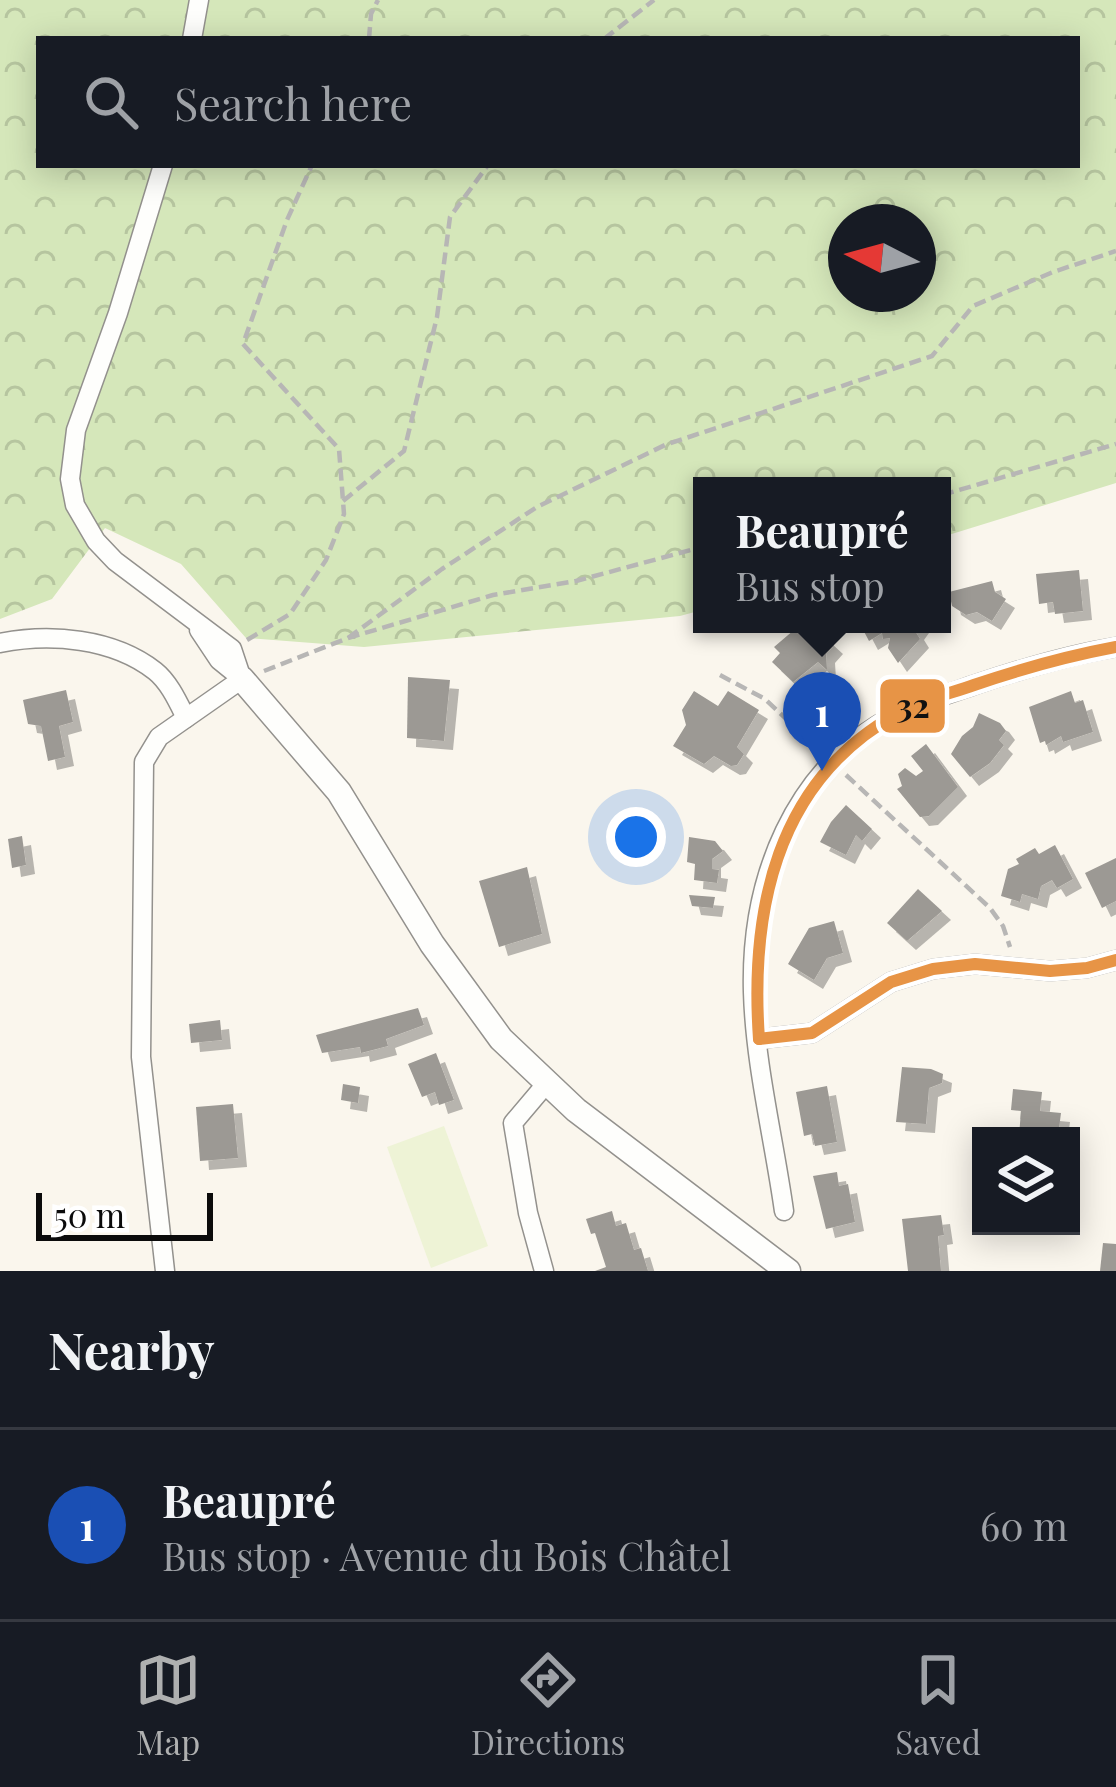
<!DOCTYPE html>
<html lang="en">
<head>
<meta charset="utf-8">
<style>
	:root { --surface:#171b24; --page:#242831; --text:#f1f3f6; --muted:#9ea1a6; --line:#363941; --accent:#afb0b0 }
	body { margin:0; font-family:"Playfair Display",serif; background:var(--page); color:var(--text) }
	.controls { position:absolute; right:36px; bottom:36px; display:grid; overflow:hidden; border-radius:0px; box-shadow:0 6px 30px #0003 }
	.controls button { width:108px; height:108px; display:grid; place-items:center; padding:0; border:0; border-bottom:3px solid var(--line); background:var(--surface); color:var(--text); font:60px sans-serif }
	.compass { position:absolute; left:828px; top:204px; width:108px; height:108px; border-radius:50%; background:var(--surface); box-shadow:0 6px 30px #0003; rotate:276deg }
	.scale { position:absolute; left:36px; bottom:30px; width:177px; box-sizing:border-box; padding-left:12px; border:6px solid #0b0b0b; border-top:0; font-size:33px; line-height:42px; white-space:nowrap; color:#0b0b0b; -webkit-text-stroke:9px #fff; paint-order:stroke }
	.you { position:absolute; left:636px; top:837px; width:42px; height:42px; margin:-30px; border:9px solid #fff; border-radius:50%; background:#1a73e8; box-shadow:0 0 0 18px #1a73e833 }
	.badge { display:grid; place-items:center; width:78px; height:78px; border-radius:50%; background:var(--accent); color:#fff; font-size:39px; font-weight:700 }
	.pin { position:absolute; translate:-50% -99px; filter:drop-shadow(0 3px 6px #0008) }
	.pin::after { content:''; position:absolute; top:63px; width:42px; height:36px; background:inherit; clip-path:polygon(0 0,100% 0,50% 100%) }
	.popup { position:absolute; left:693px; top:477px; width:258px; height:156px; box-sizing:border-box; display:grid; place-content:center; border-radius:0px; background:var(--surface); filter:drop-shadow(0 3px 9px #0005); font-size:39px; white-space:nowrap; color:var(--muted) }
	.popup b { font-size:45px; color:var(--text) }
	.popup::after { content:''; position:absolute; left:50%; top:100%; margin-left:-24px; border:24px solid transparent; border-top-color:var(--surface) }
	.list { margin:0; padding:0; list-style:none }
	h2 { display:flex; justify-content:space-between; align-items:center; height:156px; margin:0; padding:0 48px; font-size:51px }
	h2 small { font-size:39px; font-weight:400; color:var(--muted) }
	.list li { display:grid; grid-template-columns:78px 1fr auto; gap:36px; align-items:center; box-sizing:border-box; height:192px; padding:0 48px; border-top:3px solid var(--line) }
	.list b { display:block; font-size:45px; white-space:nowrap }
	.list p { margin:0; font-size:39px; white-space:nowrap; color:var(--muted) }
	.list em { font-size:39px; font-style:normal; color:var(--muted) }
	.icon { flex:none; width:66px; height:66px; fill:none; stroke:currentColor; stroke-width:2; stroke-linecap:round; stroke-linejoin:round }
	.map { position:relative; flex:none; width:1116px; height:1271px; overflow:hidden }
	.search { position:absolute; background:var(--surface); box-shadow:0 6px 30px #0003; left:36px; right:36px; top:36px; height:132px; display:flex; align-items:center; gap:30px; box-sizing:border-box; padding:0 42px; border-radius:0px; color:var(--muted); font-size:45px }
	.sheet { height:348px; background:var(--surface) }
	nav { display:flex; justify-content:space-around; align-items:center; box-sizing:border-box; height:168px; border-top:3px solid var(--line); background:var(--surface); font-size:33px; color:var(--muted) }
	nav a { display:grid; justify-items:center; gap:6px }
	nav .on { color:var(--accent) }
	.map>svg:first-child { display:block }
	.forest { fill:url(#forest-crowns); fill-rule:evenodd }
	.pitch { fill:#eef3d6 }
	.building { fill:#9c9994; filter:url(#shadow) }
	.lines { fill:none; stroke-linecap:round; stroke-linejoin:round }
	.minor-casing { stroke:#93918d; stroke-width:21 }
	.tertiary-casing { stroke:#93918d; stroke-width:27 }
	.path { stroke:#b7b6b5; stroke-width:4.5; stroke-dasharray:12 6; stroke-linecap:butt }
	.minor { stroke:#fefefc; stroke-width:18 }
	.tertiary { stroke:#fefefc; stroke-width:24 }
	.bus-1-casing { stroke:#fff; stroke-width:21 }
	.bus-1 { stroke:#e79446; stroke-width:12 }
	.line-badge { stroke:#fff; stroke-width:4.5 }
	.pale-badge-label { font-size:33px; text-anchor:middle; font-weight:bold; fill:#111 }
</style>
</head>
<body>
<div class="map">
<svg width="1116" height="1271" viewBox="0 0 1116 1271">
	<defs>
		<pattern id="forest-crowns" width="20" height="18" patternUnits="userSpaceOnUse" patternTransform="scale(3)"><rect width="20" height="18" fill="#d5e7ba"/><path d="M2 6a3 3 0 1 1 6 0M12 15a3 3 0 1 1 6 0" fill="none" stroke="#b6c59f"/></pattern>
		<filter id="shadow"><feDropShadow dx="9" dy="9" stdDeviation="0" flood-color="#0004"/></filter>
	</defs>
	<rect width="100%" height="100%" fill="#faf6ed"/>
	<path class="forest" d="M0 0H1116V483L942 537V486H702V610L680 616 364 647 246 638 181 564 105 528 52 599 0 619ZM39 39H1077V165H39ZM846 222H918V294H846Z"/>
	<path class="pitch" d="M444 1126 488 1246 431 1268 387 1147Z"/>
	<g class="building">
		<path d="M1079 570 1083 611 1055 614 1053 602 1039 604 1036 574Z"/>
		<path d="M992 581 995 592 1006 599 992 621 977 612 966 615 952 606 949 592Z"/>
		<path d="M801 624H811L834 645 826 654 827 670 818 662 793 682 772 662 780 653 774 647Z"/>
		<path d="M860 624H920L915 631 920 639 898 663 888 648 890 638 883 639 882 633 869 641Z"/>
		<path d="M408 677 450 680 444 741 407 738Z"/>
		<path d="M66 690 73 722 59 726 65 757 48 761 41 726 28 724 23 700Z"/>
		<path d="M694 691 718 706 728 691 759 710 737 747 744 754 737 765 731 766 714 756 704 764 673 746 686 725 682 710Z"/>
		<path d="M1071 691 1075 703 1083 700 1093 732 1063 742 1061 736 1046 745 1045 741 1040 743 1029 707Z"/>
		<path d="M979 713 1000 723 1006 731 999 740 1004 745 990 763 970 777 951 754 962 736 973 727Z"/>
		<path d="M926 744 958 787 929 816 920 817 897 789 902 786 898 774 905 768 916 776 923 771 911 756Z"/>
		<path d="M846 805 872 829 862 841 856 835 846 855 820 842 831 822Z"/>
		<path d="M22 836 26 865 12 868 8 839Z"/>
		<path d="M689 837 715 841 723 851 712 859V869L719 870 717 883 694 880 695 864 687 862Z"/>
		<path d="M1055 845 1073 879 1057 888 1052 880 1041 886 1038 899 1022 894 1020 902 1001 896 1008 869 1019 864 1016 859 1035 848 1039 854Z"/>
		<path d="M1116 858V901L1102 908 1085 873Z"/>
		<path d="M527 867 542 934 499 947 479 881Z"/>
		<path d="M918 889 942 911 907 941 887 923Z"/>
		<path d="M689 895 715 897 713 908 692 906Z"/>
		<path d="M834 921 843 953 827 958 814 980 788 964 809 928Z"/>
		<path d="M418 1008 424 1025 386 1039 388 1046 361 1053 360 1047 322 1053 316 1035Z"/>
		<path d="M220 1020 222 1040 191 1043 189 1024Z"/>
		<path d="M436 1053 454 1100 439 1105 435 1092 422 1097 408 1064Z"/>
		<path d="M902 1067 931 1069 943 1074 942 1083 929 1088 926 1124 896 1122Z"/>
		<path d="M343 1084 360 1087 358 1103 341 1100Z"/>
		<path d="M827 1086 837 1142 815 1146 812 1134 804 1136 796 1092Z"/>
		<path d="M1013 1089 1042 1092 1040 1111 1061 1113 1058 1136H1019L1021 1111 1011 1110Z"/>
		<path d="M233 1104 238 1158 200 1161 196 1107Z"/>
		<path d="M837 1172 839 1186 848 1184 855 1222 826 1229 813 1176Z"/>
		<path d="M612 1211 616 1226 626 1223 634 1250 641 1248 648 1271H595L606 1267 595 1233 591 1234 586 1219Z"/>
		<path d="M941 1215 944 1235 938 1236 941 1271H908L902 1219Z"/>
		<path d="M1103 1243 1116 1244V1271H1100Z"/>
	</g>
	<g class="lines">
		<defs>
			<g id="minor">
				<path d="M192 39 199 0"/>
				<path d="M163 165 118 313 76 430 70 479 75 505 96 541 115 561 232 649 242 679"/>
				<path d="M199 630 219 660 240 677"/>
				<path d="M0 643C50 633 113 638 155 671 169 682 178 702 186 718"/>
				<path d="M759 1039 812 1033 891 982 933 969 975 964 1050 971 1087 968 1116 960"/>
				<path d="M784 1211C774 1139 755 1065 753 992 750 880 793 767 897 714 921 702 949 694 974 685 1021 669 1067 655 1116 647"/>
				<path d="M165 1271 141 1057 144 762 159 737 242 679"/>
				<path d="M544 1271 528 1213 513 1123 546 1084"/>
			</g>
			<path id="tertiary" d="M242 679 339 792 432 944 501 1039 576 1110 788 1271"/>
		</defs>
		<use href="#minor" class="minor-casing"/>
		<use href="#tertiary" class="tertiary-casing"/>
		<g class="path">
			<path d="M369 39 371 14 378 0"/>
			<path d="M604 39 654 0"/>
			<path d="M942 495 1116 444"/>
			<path d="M343 501 404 451 437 317 450 217 488 165"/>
			<path d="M348 638 442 569 537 507 665 445 932 356 973 306 1053 272 1116 251"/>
			<path d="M247 640 290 614 326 560 344 514 339 449 243 344 287 220 312 165"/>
			<path d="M264 671 348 638 493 595 576 581 702 547"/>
			<path d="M720 675 765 699 816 747"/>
			<path d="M846 775 990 908 1003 926 1010 947"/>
		</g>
		<use href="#minor" class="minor"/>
		<use href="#tertiary" class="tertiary"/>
		<defs>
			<g id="bus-1">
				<path d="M759 1039C750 911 776 781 897 714 921 700 949 694 974 685 1021 669 1068 656 1116 647"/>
				<path d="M759 1039 812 1033 891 982 933 969 975 964 1050 971 1087 968 1116 960"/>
			</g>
		</defs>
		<use href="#bus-1" class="bus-1-casing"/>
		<use href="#bus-1" class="bus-1"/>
	</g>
	<rect class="line-badge" x="878" y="677" width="69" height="58" rx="12" fill="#e79446"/>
	<g class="pale-badge-label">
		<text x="913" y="718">32</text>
	</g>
</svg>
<div class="controls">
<button><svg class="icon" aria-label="layers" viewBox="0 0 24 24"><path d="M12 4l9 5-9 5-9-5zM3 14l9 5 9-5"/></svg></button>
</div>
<svg class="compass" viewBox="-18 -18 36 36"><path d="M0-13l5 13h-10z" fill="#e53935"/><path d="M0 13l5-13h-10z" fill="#9ea1a6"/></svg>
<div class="scale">50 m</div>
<div class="you"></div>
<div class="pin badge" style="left:822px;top:771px;background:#1a4fb4">1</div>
<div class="popup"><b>Beaupré</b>Bus stop</div>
<div class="search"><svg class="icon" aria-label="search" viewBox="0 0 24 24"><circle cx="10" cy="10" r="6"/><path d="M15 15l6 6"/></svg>Search here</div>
</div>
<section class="sheet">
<h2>Nearby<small></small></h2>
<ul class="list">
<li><span class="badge" style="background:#1a4fb4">1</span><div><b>Beaupré</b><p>Bus stop · Avenue du Bois Châtel</p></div><em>60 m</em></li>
</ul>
</section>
<nav>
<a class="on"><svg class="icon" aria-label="map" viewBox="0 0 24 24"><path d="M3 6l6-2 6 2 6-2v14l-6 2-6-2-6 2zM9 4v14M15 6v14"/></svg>Map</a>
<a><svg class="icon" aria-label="directions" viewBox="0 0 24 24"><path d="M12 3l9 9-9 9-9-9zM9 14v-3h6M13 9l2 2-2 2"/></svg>Directions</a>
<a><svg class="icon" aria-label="saved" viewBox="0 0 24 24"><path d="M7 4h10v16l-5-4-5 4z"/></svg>Saved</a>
</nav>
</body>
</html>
